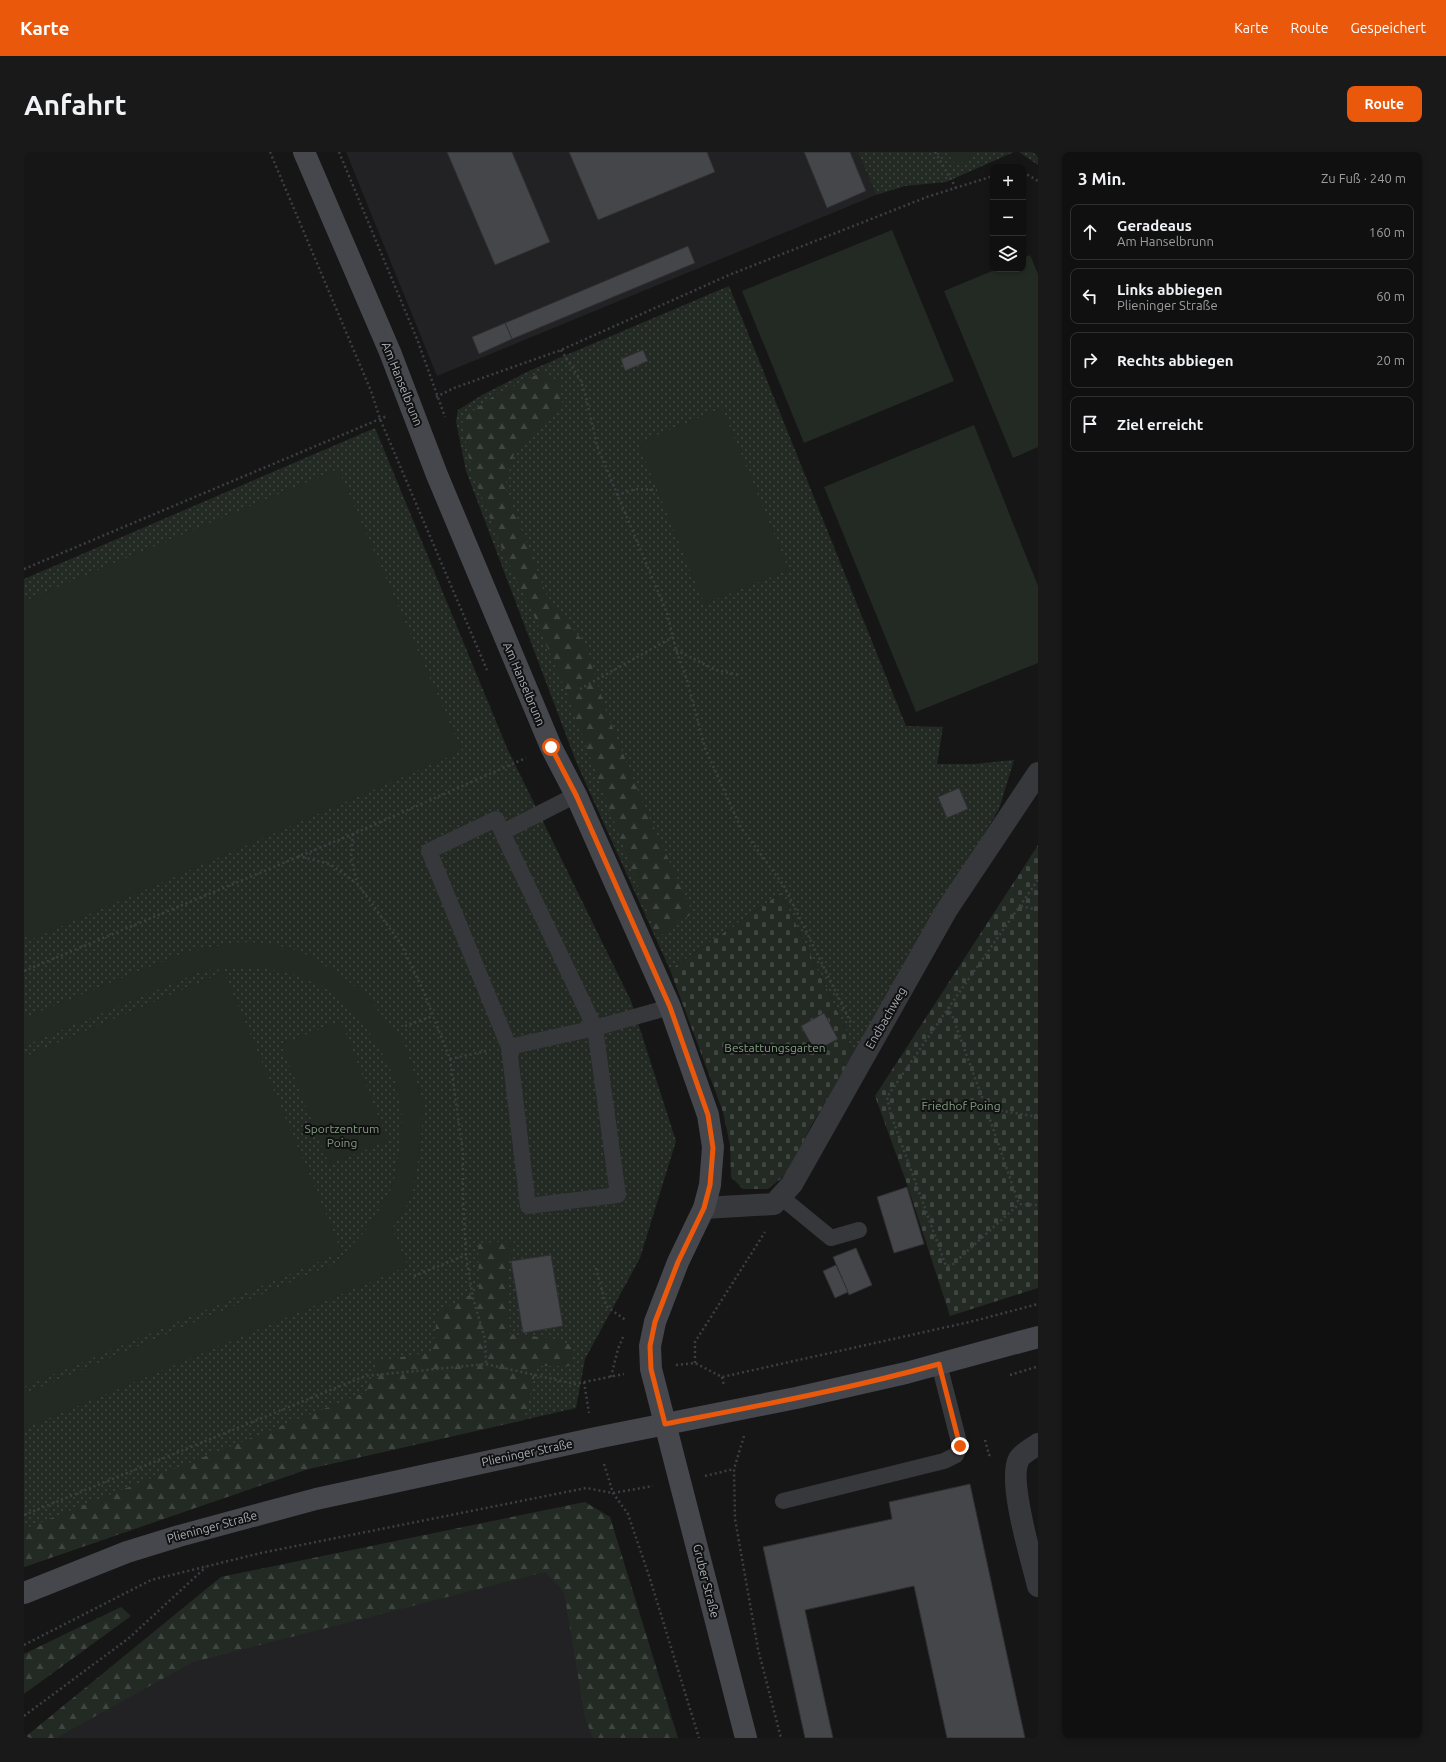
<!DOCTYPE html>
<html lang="de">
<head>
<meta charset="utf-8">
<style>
	:root { --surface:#101011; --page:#19191a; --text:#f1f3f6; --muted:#9c9d9f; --line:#303031; --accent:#ea580c }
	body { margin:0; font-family:Ubuntu,sans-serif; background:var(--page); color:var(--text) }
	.controls { position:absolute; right:12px; top:12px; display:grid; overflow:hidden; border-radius:8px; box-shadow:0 2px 6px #0003 }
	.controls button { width:36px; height:36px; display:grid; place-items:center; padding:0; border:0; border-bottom:1px solid var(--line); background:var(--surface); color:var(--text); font:20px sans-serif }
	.stop { position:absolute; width:12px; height:12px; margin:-9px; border:3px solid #ea580c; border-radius:50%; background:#fff }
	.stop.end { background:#ea580c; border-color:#fff; box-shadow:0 1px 4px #0008 }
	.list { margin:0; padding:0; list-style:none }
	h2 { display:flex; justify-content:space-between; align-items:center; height:52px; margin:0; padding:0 16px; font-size:17px }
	h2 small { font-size:13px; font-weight:400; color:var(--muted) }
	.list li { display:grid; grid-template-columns:26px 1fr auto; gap:12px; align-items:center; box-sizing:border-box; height:56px; margin:0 8px 8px; padding:0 8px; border:1px solid var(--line); border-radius:8px }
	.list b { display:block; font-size:15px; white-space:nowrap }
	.list p { margin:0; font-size:13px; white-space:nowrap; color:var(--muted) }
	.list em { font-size:13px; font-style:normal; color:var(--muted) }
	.icon { flex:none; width:22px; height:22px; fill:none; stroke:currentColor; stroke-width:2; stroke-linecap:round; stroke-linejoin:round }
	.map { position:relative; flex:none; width:1014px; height:1586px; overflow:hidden; border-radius:8px }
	header { display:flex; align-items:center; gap:24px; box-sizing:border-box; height:56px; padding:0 20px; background:var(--accent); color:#fff }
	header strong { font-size:19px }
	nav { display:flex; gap:22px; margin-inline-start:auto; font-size:14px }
	.intro { display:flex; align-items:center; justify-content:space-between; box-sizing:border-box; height:96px; padding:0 24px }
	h1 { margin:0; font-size:28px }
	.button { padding:10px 18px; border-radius:8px; background:var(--accent); color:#fff; font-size:14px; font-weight:700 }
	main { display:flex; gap:24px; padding:0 24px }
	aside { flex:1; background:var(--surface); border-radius:8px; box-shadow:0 2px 6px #0003 }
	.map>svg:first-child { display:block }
	.built { fill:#222224 }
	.grass { fill:url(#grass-dots) }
	.forest { fill:url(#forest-firs) }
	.cemetery { fill:url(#cemetery-stones) }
	.garden { fill:#222a23 }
	.building { fill:#45464a; stroke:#303033 }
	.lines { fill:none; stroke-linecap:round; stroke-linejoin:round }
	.path { stroke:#3d3f43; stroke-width:2.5; stroke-dasharray:2 3; stroke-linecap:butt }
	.lane { stroke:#37383c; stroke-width:16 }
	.street { stroke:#37383c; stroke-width:22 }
	.secondary { stroke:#45474c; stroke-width:22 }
	.route { stroke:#ea580c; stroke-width:5 }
	.labels { text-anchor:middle; stroke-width:4; stroke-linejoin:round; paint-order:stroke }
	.street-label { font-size:12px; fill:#a9aeb6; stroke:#111112 }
	.park-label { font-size:12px; fill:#829f82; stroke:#111112 }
</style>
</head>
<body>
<header>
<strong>Karte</strong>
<nav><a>Karte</a><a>Route</a><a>Gespeichert</a></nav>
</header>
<div class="intro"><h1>Anfahrt</h1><a class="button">Route</a></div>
<main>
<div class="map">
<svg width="1014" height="1586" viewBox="0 0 1014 1586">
	<defs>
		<pattern id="grass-dots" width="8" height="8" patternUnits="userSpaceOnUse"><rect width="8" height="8" fill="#222a23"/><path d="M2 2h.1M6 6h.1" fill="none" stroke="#3f4641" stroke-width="1.8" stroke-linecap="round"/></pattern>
		<pattern id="forest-firs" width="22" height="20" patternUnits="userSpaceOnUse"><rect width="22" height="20" fill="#222a23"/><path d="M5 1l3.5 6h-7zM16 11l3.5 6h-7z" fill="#3f4641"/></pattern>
		<pattern id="cemetery-stones" width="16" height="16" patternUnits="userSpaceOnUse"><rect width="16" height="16" fill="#222a23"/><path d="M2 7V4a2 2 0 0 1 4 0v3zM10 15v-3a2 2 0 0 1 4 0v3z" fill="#3f4641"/></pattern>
	</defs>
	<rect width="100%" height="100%" fill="#161617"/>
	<g class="built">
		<path d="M322 0H834L852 43 413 224Z"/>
		<path d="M561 1350 654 1586H0L197 1425Z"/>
	</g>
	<g class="grass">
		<path d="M834 0H990L922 30 881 34 852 43Z"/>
		<path d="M995 0H1014V13Z"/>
		<path d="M705 134 882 574 919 575 913 612H950L990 608 975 657 829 906 822 878 757 741 646 818 553 612 442 319 432 269 434 258 458 243 507 218Z"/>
		<path d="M351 276 483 596 607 849 652 989 616 1106 561 1207 552 1256 284 1317 0 1415V427Z"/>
	</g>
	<g class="forest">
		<path d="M520 219 535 229 539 256 491 298 481 334 523 444 561 492 582 559 618 649 669 761 633 786 543 542 508 459 480 402 447 318 438 267 471 243Z"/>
		<path d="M490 1089 483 1118 486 1182 526 1186 550 1194 548 1214H513L500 1268 284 1317 0 1415V1377L342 1240 353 1209 408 1200 414 1160 455 1138 454 1091Z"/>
		<path d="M561 1350 586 1365 654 1586H569L561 1566 540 1440 521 1420 169 1510 32 1586H0L197 1425Z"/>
		<path d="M97 1455 107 1464 0 1542V1502Z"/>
	</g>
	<g class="cemetery">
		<path d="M1014 693V1136L926 1164 884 1035 851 944Z"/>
		<path d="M757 741 822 878 829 906 787 974 764 1021 744 1037H719L707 1025 706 993 699 960 646 818Z"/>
	</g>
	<g class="garden">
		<path d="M923 0H955L932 14Z"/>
		<path d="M868 78 930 229 780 291 718 139Z"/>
		<path d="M1006 103 1014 122V295L989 306 920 139 973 117H999V106Z"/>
		<path d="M698 256 765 418 680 452 614 291Z"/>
		<path d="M950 273 1014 434V511L892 560 800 335Z"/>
		<path d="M314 317 438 599 4 789 0 780V449Z"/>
		<path d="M216 790 244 791 278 800 315 822 342 843 381 893 400 952 395 1004 388 1045 368 1077 384 1114 0 1277V1242L312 1111 347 1072 369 1033 375 1001 378 964 371 927 354 893 334 865 307 839 273 823 238 816 197 817 176 820 0 894V866L164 799Z"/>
		<path d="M200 820 318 1100 0 1235V905Z"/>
		<path d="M317 869 364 989 305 1012 257 892Z"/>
	</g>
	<g class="building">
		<path d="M423 0H488L526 90 471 113Z"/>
		<path d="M545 0H683L691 20 574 68Z"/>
		<path d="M780 0H826L842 39 803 56Z"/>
		<path d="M664 94 671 111 488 187 481 171Z"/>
		<path d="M481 171 488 187 455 202 448 185Z"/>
		<path d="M619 198 624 209 601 219 597 207Z"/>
		<path d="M935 636 944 657 923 666 914 645Z"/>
		<path d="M800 861 814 887 791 899 777 874Z"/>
		<path d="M883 1035 900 1092 870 1101 853 1045Z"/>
		<path d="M832 1096 848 1133 825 1143 809 1105Z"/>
		<path d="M527 1103 539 1174 499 1181 487 1109Z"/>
		<path d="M812 1113 824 1140 811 1146 799 1119Z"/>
		<path d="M946 1332 1001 1586H923L890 1434 781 1458 809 1586H781L739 1395 868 1367 865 1350Z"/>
	</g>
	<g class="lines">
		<g class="path">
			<path d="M246 0 347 239 356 267 463 518"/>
			<path d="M315 0 393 187 421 265"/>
			<path d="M911 0 932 36"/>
			<path d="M999 20 1014 29"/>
			<path d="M537 198 557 229 562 245 573 294 643 461 652 498 663 528 681 596 716 674 760 734 828 873"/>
			<path d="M412 245 430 236 537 198 705 123 903 45 969 24"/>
			<path d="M593 343 612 337 633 338"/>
			<path d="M0 417 363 264"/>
			<path d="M652 498 692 518 715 523"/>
			<path d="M556 537 649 485"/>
			<path d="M329 682 327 705 333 731 377 792 399 838 426 907 439 1001V1045L442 1103 449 1146 461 1187 462 1212"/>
			<path d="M274 704 306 712 332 731"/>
			<path d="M1014 728 925 855 962 956 995 1052 1014 1053"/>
			<path d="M997 754 1014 758"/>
			<path d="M0 819 329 682 502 606"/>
			<path d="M925 855 863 945 867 963 922 1114 928 1113 995 1052"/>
			<path d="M381 874 409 864"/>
			<path d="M426 907 462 899"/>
			<path d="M962 956 1014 965"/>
			<path d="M572 1116 582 1154 603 1169"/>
			<path d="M390 1124 442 1103"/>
			<path d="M671 1211V1190L741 1080"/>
			<path d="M652 1213 671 1211 698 1225 950 1169 1014 1152"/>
			<path d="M986 1223 1012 1215"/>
			<path d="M587 1225 594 1197 599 1185"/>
			<path d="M698 1225 700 1234"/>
			<path d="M560 1230 565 1261"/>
			<path d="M720 1284 710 1317 711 1367 734 1497 757 1586"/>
			<path d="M961 1288 965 1303H969"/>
			<path d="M580 1312 589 1341 604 1362 626 1427 675 1586"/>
			<path d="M681 1324 710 1317"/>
			<path d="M0 1363 341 1224 462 1212 551 1232 600 1222"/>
			<path d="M0 1493 127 1428 237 1401 562 1336 589 1341 629 1334"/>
			<path d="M0 1564 105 1486 182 1415"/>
		</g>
		<g class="lane">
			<path d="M472 667 571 876 594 1043 504 1054 485 895 405 699Z"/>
			<path d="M479 680 552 643"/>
			<path d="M485 895 571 876 646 855"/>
			<path d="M757 1045 807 1086 835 1078"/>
			<path d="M759 1349 920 1309 932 1303 936 1294 915 1212"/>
		</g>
		<g class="street">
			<path d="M680 1056 750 1052 768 1032 922 759 1014 621"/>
			<path d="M1014 1292C1009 1296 998 1301 995 1307 983 1328 1008 1409 1014 1434"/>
		</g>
		<g class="secondary">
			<path d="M280 0 366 200 413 323 527 595 552 643 646 855 684 963 689 995 686 1033 680 1056 654 1110 631 1170 626 1194 627 1217 722 1586"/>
			<path d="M0 1441 103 1400 155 1384 292 1347 572 1286 772 1246 882 1221 1014 1185"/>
		</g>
	</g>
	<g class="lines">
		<path class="route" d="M527 595 552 643 646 855 684 963 689 996 686 1033 680 1056 654 1110 631 1170 626 1194 627 1217 641 1272C733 1254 825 1237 915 1212L936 1294"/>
	</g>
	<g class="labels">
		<g class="street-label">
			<text transform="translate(378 232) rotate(68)" y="4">Am Hanselbrunn</text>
			<text transform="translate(500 532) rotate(67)" y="4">Am Hanselbrunn</text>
			<text transform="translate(862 866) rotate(-60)" y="4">Endbachweg</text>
			<text transform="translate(503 1301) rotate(-12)" y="4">Plieninger Straße</text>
			<text transform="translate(188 1375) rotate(-15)" y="4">Plieninger Straße</text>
			<text transform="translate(682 1429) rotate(76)" y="4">Gruber Straße</text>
		</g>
		<g class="park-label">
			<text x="751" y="900">Bestattungsgarten</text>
			<text x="937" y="958">Friedhof Poing</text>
			<text x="318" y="981">Sportzentrum<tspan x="318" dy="14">Poing</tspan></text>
		</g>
	</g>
</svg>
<div class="controls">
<button>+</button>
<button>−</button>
<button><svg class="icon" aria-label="layers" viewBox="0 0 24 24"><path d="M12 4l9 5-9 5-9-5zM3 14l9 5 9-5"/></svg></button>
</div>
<div class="stop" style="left:527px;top:595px"></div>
<div class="stop end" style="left:936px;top:1294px"></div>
</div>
<aside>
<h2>3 Min.<small>Zu Fuß · 240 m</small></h2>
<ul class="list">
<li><svg class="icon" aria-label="ahead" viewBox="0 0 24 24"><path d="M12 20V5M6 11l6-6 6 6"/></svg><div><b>Geradeaus</b><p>Am Hanselbrunn</p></div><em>160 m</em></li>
<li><svg class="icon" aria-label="left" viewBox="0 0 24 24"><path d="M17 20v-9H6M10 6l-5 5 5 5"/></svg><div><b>Links abbiegen</b><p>Plieninger Straße</p></div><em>60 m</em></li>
<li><svg class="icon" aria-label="right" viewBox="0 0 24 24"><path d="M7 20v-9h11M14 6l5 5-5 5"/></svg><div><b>Rechts abbiegen</b></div><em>20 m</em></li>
<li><svg class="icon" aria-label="arrive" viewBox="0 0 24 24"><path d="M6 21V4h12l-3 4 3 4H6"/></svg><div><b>Ziel erreicht</b></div></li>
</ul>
</aside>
</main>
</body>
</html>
